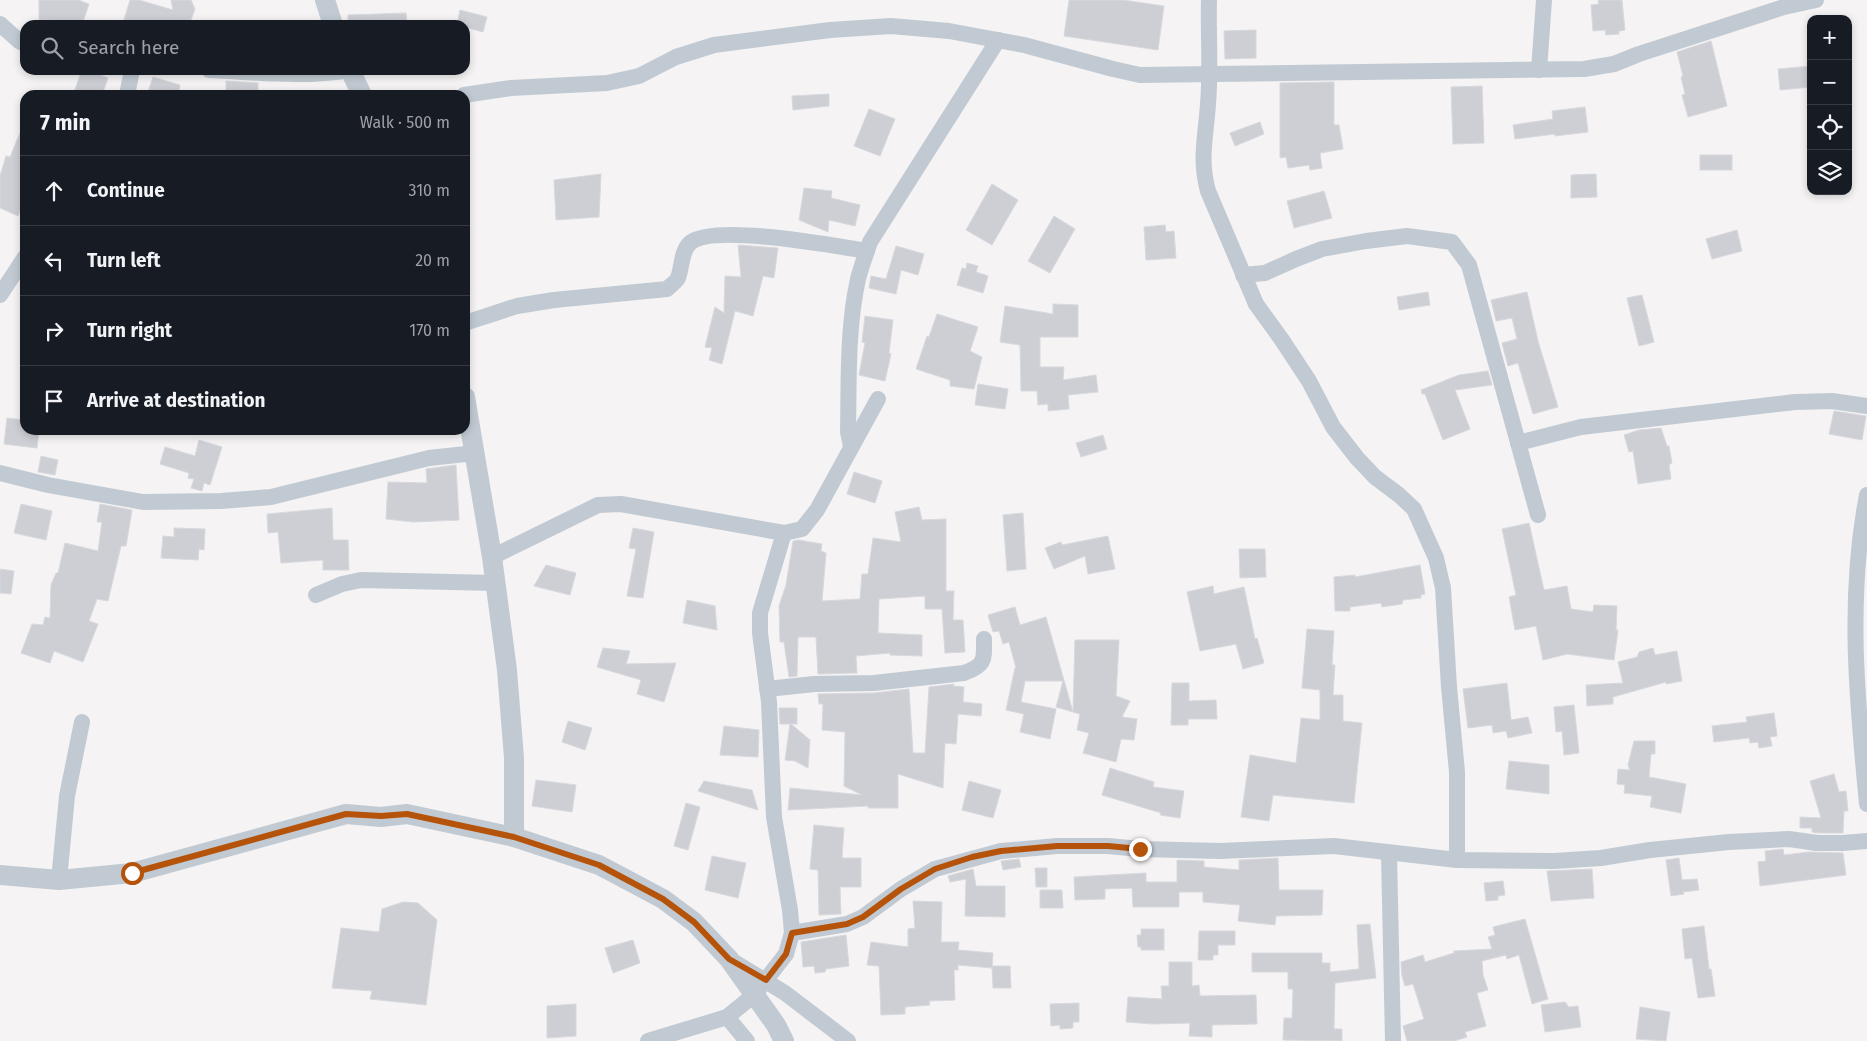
<!DOCTYPE html>
<html lang="en">
<head>
<meta charset="utf-8">
<style>
	:root { --surface:#171b24; --page:#20242c; --text:#f1f3f6; --muted:#9ea1a6; --line:#363941 }
	body { margin:0; font-family:"Fira Sans",sans-serif; background:var(--page); color:var(--text) }
	.controls { position:absolute; right:15px; top:15px; display:grid; overflow:hidden; border-radius:10px; box-shadow:0 2px 8px #0003 }
	.controls button { width:45px; height:45px; display:grid; place-items:center; padding:0; border:0; border-bottom:1px solid var(--line); background:var(--surface); color:var(--text); font:25px sans-serif }
	.stop { position:absolute; width:15px; height:15px; margin:-11px; border:4px solid #b45309; border-radius:50%; background:#fff }
	.stop.end { background:#b45309; border-color:#fff; box-shadow:0 1px 5px #0008 }
	.list { margin:0; padding:0; list-style:none }
	h2 { display:flex; justify-content:space-between; align-items:center; height:65px; margin:0; padding:0 20px; font-size:21px }
	h2 small { font-size:16px; font-weight:400; color:var(--muted) }
	.list li { display:grid; grid-template-columns:32px 1fr auto; gap:15px; align-items:center; box-sizing:border-box; height:70px; padding:0 20px; border-top:1px solid var(--line) }
	.list b { display:block; font-size:19px; white-space:nowrap }
	.list em { font-size:16px; font-style:normal; color:var(--muted) }
	.icon { flex:none; width:28px; height:28px; fill:none; stroke:currentColor; stroke-width:2; stroke-linecap:round; stroke-linejoin:round }
	.map { position:relative; flex:none; width:1867px; height:1041px; overflow:hidden }
	.search { position:absolute; background:var(--surface); box-shadow:0 2px 8px #0003; left:20px; top:20px; width:450px; height:55px; display:flex; align-items:center; gap:12px; box-sizing:border-box; padding:0 18px; border-radius:15px; color:var(--muted); font-size:19px }
	.panel { position:absolute; background:var(--surface); box-shadow:0 2px 8px #0003; left:20px; top:90px; width:450px; height:345px; border-radius:15px }
	.map>svg:first-child { display:block }
	.building { fill:#cdcfd5; stroke:#d7d9de }
	.lines { fill:none; stroke-linecap:round; stroke-linejoin:round }
	.minor { stroke:#c1cad2; stroke-width:16 }
	.tertiary { stroke:#c1cad2; stroke-width:20 }
	.route { stroke:#b45309; stroke-width:6 }
</style>
</head>
<body>
<div class="map">
<svg width="1867" height="1041" viewBox="0 0 1867 1041">
	<rect width="100%" height="100%" fill="#f5f3f3"/>
	<g class="building">
		<path d="M39 0H78L89 4 82 25H50L51 20H39Z"/>
		<path d="M130 0H139L173 10 171 0H191L195 9 189 25H131L123 23Z"/>
		<path d="M1069 0H1123L1164 6 1158 50 1064 36Z"/>
		<path d="M1598 0H1622L1625 30 1619 31V34L1606 35 1605 30 1593 31 1591 5 1599 4Z"/>
		<path d="M460 10 487 17 483 32 465 27V25H457Z"/>
		<path d="M406 13 407 25H348V15Z"/>
		<path d="M1256 30V58L1225 59 1224 31Z"/>
		<path d="M1711 41 1727 106 1688 117 1682 95 1685 94 1681 77 1683 76 1677 52Z"/>
		<path d="M1811 66V87L1780 90 1778 69Z"/>
		<path d="M82 70H88L108 78 102 95H73Z"/>
		<path d="M153 77 180 85 178 95H147Z"/>
		<path d="M226 81 258 83V95H226Z"/>
		<path d="M1334 82V125H1339L1343 149 1320 153 1322 168 1310 170 1309 165 1288 168 1286 157 1280 158V83Z"/>
		<path d="M1482 86 1484 143 1453 144 1451 87Z"/>
		<path d="M829 94V106L793 110 792 96Z"/>
		<path d="M1585 107 1588 132 1555 136V134L1515 139 1513 125 1553 119 1552 111Z"/>
		<path d="M869 109 895 119 880 156 854 146Z"/>
		<path d="M25 121V199L18 216 0 208V176L6 156 10 157Z"/>
		<path d="M1260 122 1264 134 1235 146 1230 133Z"/>
		<rect x="1700" y="155" width="32" height="15"/>
		<path d="M601 174 599 217 556 220 554 180Z"/>
		<path d="M1596 174 1597 197 1571 198V175Z"/>
		<path d="M992 184 1018 200 992 245 966 230Z"/>
		<path d="M804 188 832 191 831 198 860 205 855 226 829 220 828 232 799 220Z"/>
		<path d="M1324 191 1332 218 1294 228 1287 201Z"/>
		<path d="M1054 216 1075 229 1050 273 1028 261Z"/>
		<path d="M1165 225 1166 232 1174 231 1176 258 1146 260 1144 227Z"/>
		<path d="M1737 230 1742 251 1712 259 1706 239Z"/>
		<path d="M738 245 778 248 774 278 763 276 753 316 735 311 722 364 709 360 712 348 705 347 715 307 724 313 725 276 741 277Z"/>
		<path d="M896 246 924 254 918 275 901 270 896 294 869 288 871 276 886 279Z"/>
		<path d="M967 263 978 266 976 272 988 276 983 293 957 285 962 268 966 269Z"/>
		<path d="M1428 292 1430 305 1399 310 1397 297Z"/>
		<path d="M1527 292 1538 341 1558 407 1533 414 1518 363 1508 366 1502 343 1517 339 1512 318 1496 321 1491 300Z"/>
		<path d="M1642 295 1654 342 1639 346 1627 298Z"/>
		<path d="M1053 304 1078 305V337H1040V367H1064L1063 380 1096 375 1098 392 1068 395 1069 409 1048 411V404L1038 405 1037 391H1021L1020 345 1000 342 1005 306 1053 314Z"/>
		<path d="M937 314 978 327 970 351 982 357 974 389 950 386V380L916 369 927 336 929 337Z"/>
		<path d="M865 316 893 320 889 353 891 354 885 381 859 375 865 343 862 342Z"/>
		<path d="M1488 371 1492 385 1455 390 1470 429 1443 440 1425 394H1422L1421 390 1459 375Z"/>
		<path d="M978 384 1008 389 1005 409 975 405Z"/>
		<path d="M1834 411 1866 416 1862 440 1829 434Z"/>
		<path d="M7 418 25 420V430H39L37 448 4 444Z"/>
		<path d="M1661 428 1667 446H1669L1672 463 1669 465 1671 479 1638 484 1633 451 1629 452 1624 435 1639 430Z"/>
		<path d="M1103 435 1107 449 1081 457 1076 443Z"/>
		<path d="M199 440 222 447 210 485 204 483 202 491 191 488 194 479 188 478 189 473 160 464 165 447 195 456Z"/>
		<path d="M41 456 58 460 55 475 38 472Z"/>
		<path d="M456 465 459 520 413 522 386 519 388 482 427 483 426 469Z"/>
		<path d="M854 472 882 481 875 503 847 494Z"/>
		<path d="M21 504 52 511 46 540 14 533Z"/>
		<path d="M100 504 132 510 126 546H121L108 601 97 599 89 621 98 624 83 662 54 651 50 663 21 653 32 624 43 625 45 617 50 618 51 585 56 573H58L65 543 98 551 102 522H97Z"/>
		<path d="M919 507 922 520 946 519V591H954L953 620H963L965 652 945 653 942 609H925V596L879 599 878 633 922 635V656L890 655V653L856 656 857 673 818 674 816 637H798L797 676 789 677 784 642H780L779 606 786 585 793 541 799 540 822 544 821 551 826 553 822 601 860 599 862 574H868L873 538 901 542 895 512Z"/>
		<path d="M332 508 333 540H348L349 570H323V560L281 563 278 532 268 533 267 514Z"/>
		<path d="M1023 513 1026 569 1007 571 1003 515Z"/>
		<path d="M1529 523 1544 590 1567 586 1571 609 1593 612 1594 605 1617 606 1616 630H1618L1614 660 1567 654 1543 660 1536 626 1515 630 1509 597 1516 595 1502 529Z"/>
		<path d="M174 528 205 529 204 550 199 549 198 560 161 558 163 536 174 537Z"/>
		<path d="M633 528 654 532 643 598 627 596 636 549 629 548Z"/>
		<path d="M1108 536 1115 569 1088 574 1085 556 1054 569 1045 548 1061 542 1062 545Z"/>
		<path d="M1239 549H1265L1266 577 1240 578Z"/>
		<path d="M546 565 576 573 570 595 534 586Z"/>
		<path d="M1420 565 1425 594 1421 595V598L1403 600 1402 604 1382 607 1381 603 1350 607V611H1335L1334 577 1355 575V577Z"/>
		<path d="M0 569 14 571 11 594 0 593Z"/>
		<path d="M1213 586 1214 594 1244 587 1255 639 1257 638 1264 663 1243 669 1236 644 1200 651 1187 592Z"/>
		<path d="M687 600 715 606 717 630 683 623Z"/>
		<path d="M1015 607 1020 625 1046 617 1073 712 1056 707 1063 681H1025L1021 702 1056 709 1050 739 1020 732 1024 714 1006 710 1015 668H1016L1009 642 1003 644 999 631 993 632 988 615Z"/>
		<path d="M1307 629 1334 631 1332 665H1335L1333 695H1343V721L1362 723 1354 803 1273 795 1269 821 1241 817 1250 755 1296 763 1301 718 1320 720V690L1302 688Z"/>
		<path d="M1075 640H1119L1116 696 1130 701 1122 717 1137 719 1134 740 1121 739 1116 762 1083 753 1089 733 1077 730 1080 714 1073 712Z"/>
		<path d="M603 648 630 651 626 664 676 663 664 702 637 694 641 680 597 667Z"/>
		<path d="M1653 648 1655 655 1677 651 1682 681 1666 684V682L1613 697V704L1587 706 1586 685 1623 683 1618 662 1637 657 1639 652Z"/>
		<path d="M1172 683H1189V701L1216 700 1217 719H1188V725H1171Z"/>
		<path d="M1507 683 1511 720 1528 717 1532 733 1508 738 1506 731 1493 733 1492 725 1468 728 1463 689Z"/>
		<path d="M954 684 953 686 964 687 963 702 982 704 981 716 958 714 956 744 945 743 943 788 898 774V808H868V806L788 810 790 788 862 795 844 786 845 732 822 730 823 704H819L818 694 874 693 909 689 913 753H925L929 687Z"/>
		<path d="M1574 705 1579 753 1564 755 1562 731 1556 732 1554 707Z"/>
		<path d="M779 708H797V724H791L810 740 808 768 795 761 785 760 790 724H780Z"/>
		<path d="M1774 713 1777 736 1770 737 1772 746 1759 748 1758 742 1750 743 1749 738 1714 742 1712 726 1747 722 1746 717Z"/>
		<path d="M568 721 592 728 585 750 562 742Z"/>
		<path d="M724 726 759 730 758 757 720 755Z"/>
		<path d="M1634 741H1655V754H1651L1649 777 1686 784 1681 813 1650 807 1652 796 1624 793 1625 785 1617 784 1618 769 1630 770 1628 765Z"/>
		<path d="M1509 761 1549 765V794L1506 789Z"/>
		<path d="M1110 768 1154 782 1153 787 1184 791 1180 818 1160 815 1161 813 1102 795Z"/>
		<path d="M1834 774 1839 792 1846 791 1848 811H1844L1843 833H1818L1812 832V828H1800V817L1821 818 1810 781Z"/>
		<path d="M536 780 576 785 572 812 532 806Z"/>
		<path d="M704 781 752 790 758 810 698 791Z"/>
		<path d="M969 781 1001 790 993 818 962 810Z"/>
		<path d="M686 803 700 807 688 850 674 846Z"/>
		<path d="M814 825 844 828 842 858H861V887H840L841 914 819 915 818 870 810 869Z"/>
		<path d="M1783 849 1784 855 1809 852 1843 853 1846 875 1760 886 1758 862 1766 861 1765 851Z"/>
		<path d="M712 856 746 863 738 898 705 890Z"/>
		<path d="M1278 858 1279 890H1323L1322 915 1276 916 1275 925 1238 921 1240 905 1203 902V892H1179V907H1133L1132 888 1105 889V899L1075 900 1074 877 1146 873V882H1177V860L1204 861V867L1239 870V860Z"/>
		<path d="M1679 858 1682 880 1697 879 1699 890 1683 892 1684 894 1671 896 1666 860Z"/>
		<path d="M1019 859 1021 867 1003 870 1001 861Z"/>
		<path d="M1035 868H1047V887H1036Z"/>
		<path d="M973 869 976 886H1005V917L965 916 966 879 950 882 948 876Z"/>
		<path d="M1592 869 1594 898 1551 901 1547 871Z"/>
		<path d="M1503 881 1505 895 1498 896V900L1486 901 1484 883Z"/>
		<path d="M1040 890H1062L1063 908H1040Z"/>
		<path d="M913 901 942 902 941 942H959L958 950 993 953 992 968 958 965V970H954L955 1000 929 1001 930 1005 905 1007V1014L881 1015 879 966 867 965 871 942 908 947V929L915 928Z"/>
		<path d="M403 902 418 903 437 920 426 1005 370 999 372 991 332 988 341 928 379 932 382 909Z"/>
		<path d="M1525 919 1548 999 1532 1004 1519 955 1507 959 1506 955 1482 961 1483 975 1488 990 1477 993 1486 1026 1465 1032 1467 1037 1454 1041H1407L1403 1026 1424 1019 1413 984 1405 986 1402 976 1401 962 1423 955 1425 962 1454 953V951L1492 949 1488 937 1495 935 1493 927Z"/>
		<path d="M1370 924 1376 978 1335 983 1334 1029H1342V1041L1283 1040 1284 1018H1292L1293 989H1288V972H1252V953H1322V963H1330V972L1359 969 1357 925Z"/>
		<path d="M1704 926 1709 969H1711L1715 996 1698 998 1692 958 1685 959 1682 929Z"/>
		<path d="M1141 929H1164V950H1141V947H1138L1137 935H1141Z"/>
		<path d="M1199 931H1235V945H1218V955H1213V960H1198Z"/>
		<path d="M846 935 849 966 826 969 825 972 815 973 814 966 803 967 801 942Z"/>
		<path d="M633 940 640 963 613 973 605 948Z"/>
		<path d="M1169 962H1192V986L1199 985 1200 996 1256 995 1257 1024 1212 1025V1037L1189 1036 1190 1023 1153 1024 1126 1022 1128 997 1162 999 1161 986H1169Z"/>
		<path d="M992 966H1010L1011 988H993Z"/>
		<path d="M1565 1002 1569 1007 1578 1006 1581 1027 1545 1032 1541 1005Z"/>
		<path d="M1079 1003V1022H1073V1028L1060 1029V1025L1051 1026 1050 1004Z"/>
		<path d="M576 1004V1036L547 1038V1006Z"/>
		<path d="M1640 1007 1670 1012 1666 1041 1636 1039Z"/>
	</g>
	<g class="lines">
		<g class="minor">
			<path d="M1209 0C1208 34 1211 70 1208 104 1206 136 1199 159 1208 191L1256 304 1282 340 1309 381 1333 427 1357 458 1375 477 1399 495 1414 509 1436 558 1443 588 1449 687 1457 772V860"/>
			<path d="M0 24 19 41 25 44"/>
			<path d="M209 70C255 72 304 78 350 70"/>
			<path d="M1539 70 1544 0"/>
			<path d="M127 95 132 70"/>
			<path d="M464 95 511 88 607 83 639 76 676 57 714 45 830 30 891 26 949 31 1024 45 1113 69 1140 75 1584 69 1614 64 1639 54 1784 7 1816 0"/>
			<path d="M1243 275 1265 273 1296 259 1322 249 1366 241 1407 236 1452 242 1469 265 1538 515"/>
			<path d="M0 295 25 257"/>
			<path d="M465 323 517 306 554 300 667 289C670 286 676 282 678 278 682 268 681 251 690 243 713 223 835 246 867 251"/>
			<path d="M1518 443 1581 427 1795 402 1832 401 1867 406"/>
			<path d="M851 446 848 432C849 381 847 329 858 279 861 267 866 254 870 242L998 40"/>
			<path d="M0 473 48 485 143 502 221 501 271 497 429 458 475 453"/>
			<path d="M1867 495C1847 597 1857 701 1867 804"/>
			<path d="M492 557 598 505 621 504 784 533 802 529 817 510 878 399"/>
			<path d="M316 595 342 584 361 580 496 583"/>
			<path d="M767 689 814 684 874 683 964 673C986 665 984 660 984 639"/>
			<path d="M1389 854 1393 1041"/>
			<path d="M59 880 67 796 82 722"/>
			<path d="M792 933 847 924 863 917 901 889 935 869 1001 851 1057 846H1108L1140 849 1220 851 1334 846 1457 860 1554 861 1601 858 1650 850 1729 842 1789 839 1817 843H1843L1867 841"/>
			<path d="M731 960 785 993 848 1041"/>
			<path d="M727 1017 747 1041"/>
			<path d="M648 1041 727 1017 754 995 786 954 792 933 790 910 774 817 769 702 760 633V613L784 533"/>
		</g>
		<g class="tertiary">
			<path d="M325 0 333 25"/>
			<path d="M350 70 362 95"/>
			<path d="M465 397 492 557 507 670 514 758V837"/>
			<path d="M0 875 59 880 132 873 346 814 381 817 407 814 514 837 599 865 663 899 694 922 729 959 776 1025 784 1041"/>
		</g>
	</g>
	<g class="lines">
		<path class="route" d="M132 873 346 814 381 816 407 814 514 837 599 865 663 899 694 922 729 959 766 980 786 954 792 933 847 924 863 917 901 889 935 869 972 857 1001 851 1057 846H1108L1140 849"/>
	</g>
</svg>
<div class="controls">
<button>+</button>
<button>−</button>
<button><svg class="icon" aria-label="locate" viewBox="0 0 24 24"><circle cx="12" cy="12" r="6"/><path d="M12 2v4M12 18v4M2 12h4M18 12h4"/></svg></button>
<button><svg class="icon" aria-label="layers" viewBox="0 0 24 24"><path d="M12 4l9 5-9 5-9-5zM3 14l9 5 9-5"/></svg></button>
</div>
<div class="stop" style="left:132px;top:873px"></div>
<div class="stop end" style="left:1140px;top:849px"></div>
<div class="search"><svg class="icon" aria-label="search" viewBox="0 0 24 24"><circle cx="10" cy="10" r="6"/><path d="M15 15l6 6"/></svg>Search here</div>
<section class="panel">
<h2>7 min<small>Walk · 500 m</small></h2>
<ul class="list">
<li><svg class="icon" aria-label="ahead" viewBox="0 0 24 24"><path d="M12 20V5M6 11l6-6 6 6"/></svg><div><b>Continue</b></div><em>310 m</em></li>
<li><svg class="icon" aria-label="left" viewBox="0 0 24 24"><path d="M17 20v-9H6M10 6l-5 5 5 5"/></svg><div><b>Turn left</b></div><em>20 m</em></li>
<li><svg class="icon" aria-label="right" viewBox="0 0 24 24"><path d="M7 20v-9h11M14 6l5 5-5 5"/></svg><div><b>Turn right</b></div><em>170 m</em></li>
<li><svg class="icon" aria-label="arrive" viewBox="0 0 24 24"><path d="M6 21V4h12l-3 4 3 4H6"/></svg><div><b>Arrive at destination</b></div></li>
</ul>
</section>
</div>
</body>
</html>
